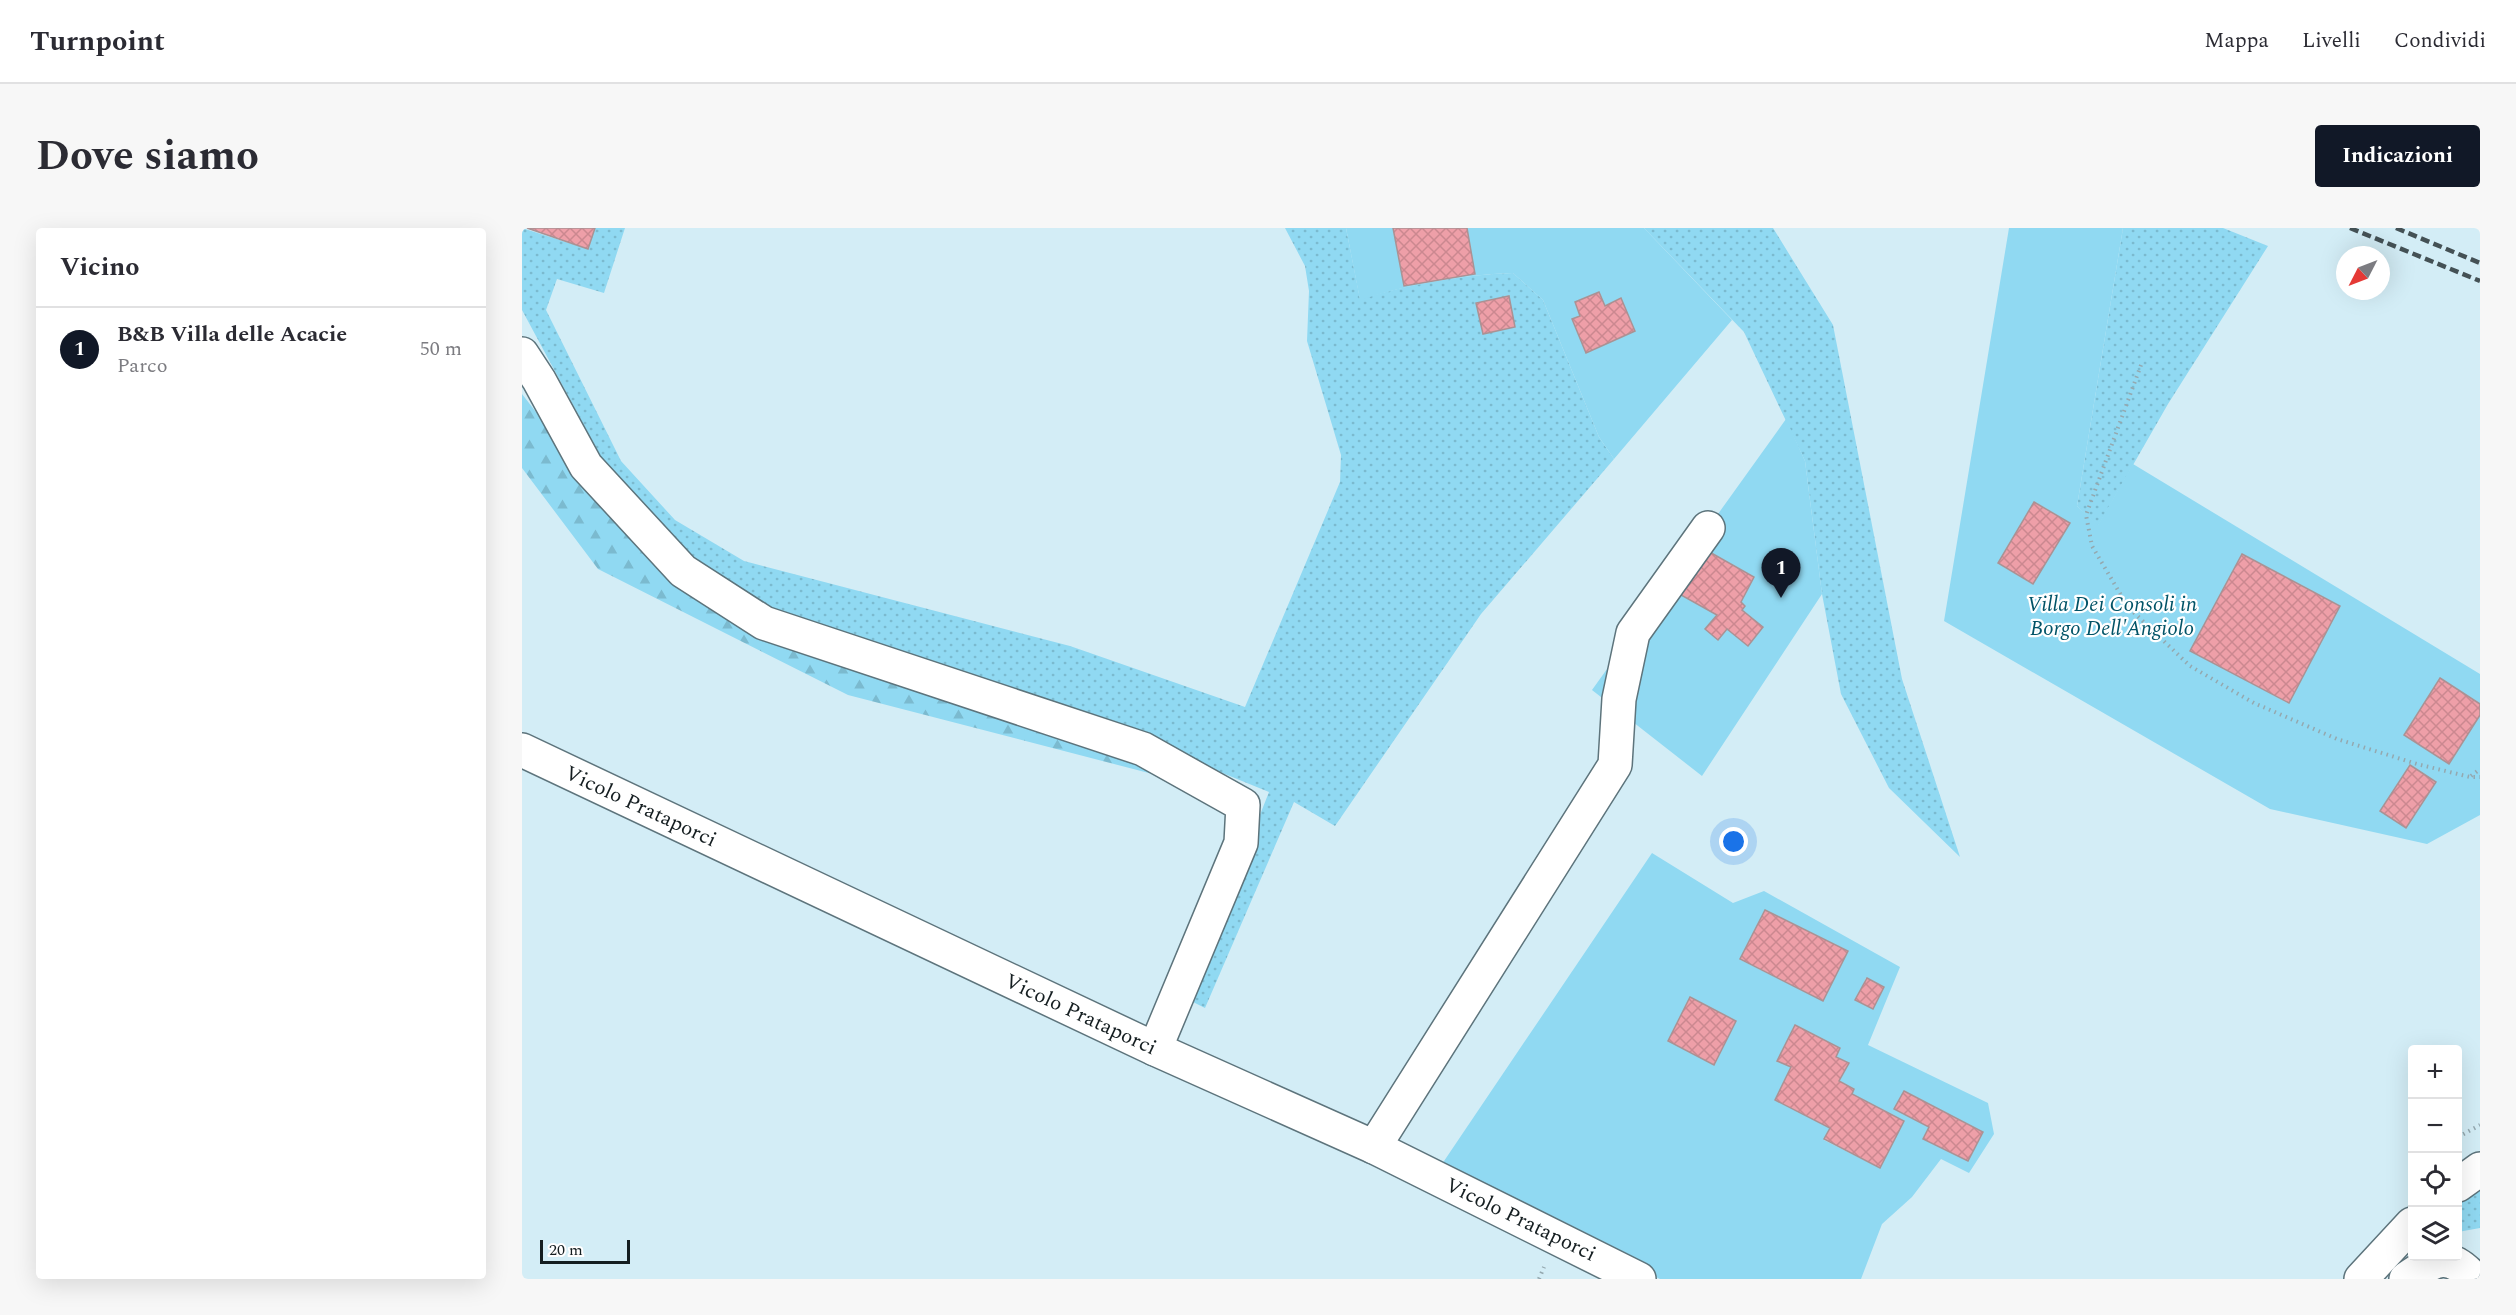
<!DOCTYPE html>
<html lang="it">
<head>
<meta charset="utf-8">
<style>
	:root { --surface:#fff; --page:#f7f7f7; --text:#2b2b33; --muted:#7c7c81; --line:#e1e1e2; --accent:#111827 }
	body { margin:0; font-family:Spectral,serif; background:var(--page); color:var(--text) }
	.controls { position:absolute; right:18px; bottom:18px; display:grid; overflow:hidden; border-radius:6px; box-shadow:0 6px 24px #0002 }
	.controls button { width:54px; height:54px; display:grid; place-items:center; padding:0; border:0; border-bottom:2px solid var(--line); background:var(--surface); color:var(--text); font:30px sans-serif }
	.compass { position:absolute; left:1814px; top:18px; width:54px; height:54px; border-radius:50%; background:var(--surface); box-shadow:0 6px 24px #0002; rotate:228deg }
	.scale { position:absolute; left:18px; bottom:15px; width:90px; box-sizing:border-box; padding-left:6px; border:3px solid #151e21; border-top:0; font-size:16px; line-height:21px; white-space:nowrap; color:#151e21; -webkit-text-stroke:4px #fff; paint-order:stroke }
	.you { position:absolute; left:1212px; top:614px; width:21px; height:21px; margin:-15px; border:4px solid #fff; border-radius:50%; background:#1a73e8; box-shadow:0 0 0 9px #1a73e833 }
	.badge { display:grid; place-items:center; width:39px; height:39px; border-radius:50%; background:var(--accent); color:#fff; font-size:20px; font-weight:700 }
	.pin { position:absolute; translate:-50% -50px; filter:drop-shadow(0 2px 3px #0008) }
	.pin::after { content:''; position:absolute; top:32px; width:21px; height:18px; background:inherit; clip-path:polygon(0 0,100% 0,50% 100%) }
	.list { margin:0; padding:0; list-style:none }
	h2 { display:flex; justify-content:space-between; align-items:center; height:78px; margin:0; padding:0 24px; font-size:26px }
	h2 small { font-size:20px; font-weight:400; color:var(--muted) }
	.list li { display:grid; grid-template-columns:39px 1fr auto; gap:18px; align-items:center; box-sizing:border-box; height:84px; padding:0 24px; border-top:2px solid var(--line) }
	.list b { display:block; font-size:22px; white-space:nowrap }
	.list p { margin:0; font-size:20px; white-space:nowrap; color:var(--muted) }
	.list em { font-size:20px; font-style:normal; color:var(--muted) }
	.icon { flex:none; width:33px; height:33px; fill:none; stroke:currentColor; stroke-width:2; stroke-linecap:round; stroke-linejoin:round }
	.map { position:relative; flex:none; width:1958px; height:1051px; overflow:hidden; border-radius:6px }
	header { display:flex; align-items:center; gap:36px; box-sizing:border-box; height:84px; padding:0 30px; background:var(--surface); border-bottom:2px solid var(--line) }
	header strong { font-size:28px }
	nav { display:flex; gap:33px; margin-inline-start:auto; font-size:21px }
	.intro { display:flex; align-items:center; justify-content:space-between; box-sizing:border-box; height:144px; padding:0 36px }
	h1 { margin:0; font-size:42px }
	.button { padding:15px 27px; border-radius:6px; background:var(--accent); color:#fff; font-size:21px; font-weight:700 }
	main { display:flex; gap:36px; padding:0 36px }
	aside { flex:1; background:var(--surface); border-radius:6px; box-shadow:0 6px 24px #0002 }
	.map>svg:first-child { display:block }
	.grass { fill:url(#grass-dots); fill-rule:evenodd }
	.forest { fill:url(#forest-firs) }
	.garden { fill:#90d9f2; fill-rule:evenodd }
	.building { fill:url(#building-cross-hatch); stroke:#aa9294; stroke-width:1.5 }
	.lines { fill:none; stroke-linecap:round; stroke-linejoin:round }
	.minor-casing { stroke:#5d747c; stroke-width:36 }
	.path { stroke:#94a8af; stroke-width:4; stroke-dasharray:1.5 4.5; stroke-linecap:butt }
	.minor { stroke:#fff; stroke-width:33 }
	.rail { stroke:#445155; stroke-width:4.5; stroke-dasharray:9 4.5; stroke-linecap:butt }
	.labels { text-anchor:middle; stroke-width:4.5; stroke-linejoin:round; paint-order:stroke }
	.park-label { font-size:21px; font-style:italic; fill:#015367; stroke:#fff }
	.street-label { font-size:21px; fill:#151e21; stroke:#fff }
</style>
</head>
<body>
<header>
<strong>Turnpoint</strong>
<nav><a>Mappa</a><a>Livelli</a><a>Condividi</a></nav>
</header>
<div class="intro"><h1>Dove siamo</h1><a class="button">Indicazioni</a></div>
<main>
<aside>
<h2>Vicino<small></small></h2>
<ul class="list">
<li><span class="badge">1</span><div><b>B&amp;B Villa delle Acacie</b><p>Parco</p></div><em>50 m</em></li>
</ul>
</aside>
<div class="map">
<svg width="1958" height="1051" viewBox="0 0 1958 1051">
	<defs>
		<pattern id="grass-dots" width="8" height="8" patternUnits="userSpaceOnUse" patternTransform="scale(1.5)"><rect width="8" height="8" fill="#90d9f2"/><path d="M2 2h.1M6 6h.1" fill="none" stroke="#7bbacf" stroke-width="1.8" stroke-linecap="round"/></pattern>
		<pattern id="forest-firs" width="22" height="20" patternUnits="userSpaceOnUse" patternTransform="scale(1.5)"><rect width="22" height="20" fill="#90d9f2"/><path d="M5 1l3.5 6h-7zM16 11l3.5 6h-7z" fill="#7bbacf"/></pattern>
		<pattern id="building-cross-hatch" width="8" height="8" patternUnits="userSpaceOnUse" patternTransform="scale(1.5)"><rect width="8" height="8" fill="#ee9fa8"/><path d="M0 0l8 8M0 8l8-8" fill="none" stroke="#cb8890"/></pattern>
	</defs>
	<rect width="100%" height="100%" fill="#d3edf6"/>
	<g class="grass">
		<path d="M0 0 66 21 73 0H103L82 65 35 51 24 82 99 233 153 292 222 333 548 418 723 479 818 254 819 227 785 113 787 63 783 38 763 0H824L838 71C888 56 938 47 991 45L1021 72 1077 209 1092 231 959 386 813 598 772 574 683 780 665 771 747 564 531 476 223 372 152 317 92 253 0 82ZM987 69 993 99 961 105 954 75Z"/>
		<path d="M1122 0H1251L1311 97 1380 451 1438 629 1367 560 1319 466 1300 366 1283 233 1222 104Z"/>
		<path d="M1601 0H1701L1746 18 1646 176 1576 298 1555 278Z"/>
		<path d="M1958 958V1000L1936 1004V974Z"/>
	</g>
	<path class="forest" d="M0 166 129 332 478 485 673 557 326 467 76 341 0 240Z"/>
	<g class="garden">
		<path d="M824 0H1122L1210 92 1092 231 1077 209 1021 72 991 45C938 47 888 56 838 72ZM1099 71 1113 103 1065 124 1050 91Z"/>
		<path d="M1487 0H1601L1555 278 1576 297 1611 236 1958 446V476L1918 450 1882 507 1927 536 1958 487V587L1905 616 1748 581 1422 393ZM1513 274 1548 295 1510 356 1476 335ZM1720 326 1818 378 1766 475 1669 423Z"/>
		<path d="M1264 191 1283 233 1300 366 1180 548 1070 462ZM1184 323 1232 349 1219 374 1223 378 1220 382 1226 418 1205 401 1196 412 1183 401 1195 387Z"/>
		<path d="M1130 625 1211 675 1242 663 1378 739 1346 817 1466 875 1472 906 1447 945 1419 931 1390 969 1360 996 1339 1051H1138L918 939ZM1243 682 1326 723 1301 773 1219 732ZM1344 750 1362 759 1351 780 1334 772ZM1168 769 1214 793 1193 836 1146 813ZM1314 829 1326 835 1317 853 1332 861 1330 866 1382 893 1358 940 1302 912 1308 900 1253 872 1269 839 1255 832ZM1382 863 1461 904 1446 933 1402 911 1407 899 1373 881Z"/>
	</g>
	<g class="building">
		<path d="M5 0H73L66 21Z"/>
		<path d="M871 0H945L953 46 882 58Z"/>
		<path d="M1077 64 1083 78 1099 70 1113 103 1064 125 1050 91 1058 88 1053 74Z"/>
		<path d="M987 68 993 99 961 106 954 75Z"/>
		<path d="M1512 274 1548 295 1511 356 1476 335Z"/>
		<path d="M1184 322 1232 349 1219 374 1223 378 1220 382 1241 399 1226 418 1205 401 1196 412 1183 401 1195 387 1159 367Z"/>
		<path d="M1720 326 1818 378 1767 475 1668 423Z"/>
		<path d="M1918 450 1958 476V487L1927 536 1882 507Z"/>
		<path d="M1888 537 1914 554 1884 600 1858 583Z"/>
		<path d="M1243 682 1326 723 1301 773 1218 731Z"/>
		<path d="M1345 750 1362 759 1351 781 1333 772Z"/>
		<path d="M1168 769 1214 793 1192 837 1146 813Z"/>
		<path d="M1273 797 1318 820 1314 829 1327 835 1317 853 1332 861 1330 866 1382 893 1358 940 1302 911 1308 900 1253 872 1269 839 1255 833Z"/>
		<path d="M1382 863 1461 904 1446 933 1401 911 1407 899 1372 881Z"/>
	</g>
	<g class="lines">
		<defs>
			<g id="minor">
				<path d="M0 126 17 152 64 238 161 343 242 395 621 521 721 577 719 615 633 821"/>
				<path d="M0 522 633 821 852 919 1117 1051"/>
				<path d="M852 919 1093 537 1097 471 1111 405 1186 300"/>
				<path d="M1936 957 1958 941"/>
				<path d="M1839 1051 1890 996"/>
				<path d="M1884 1051C1913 1031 1926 1022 1952 1051"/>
			</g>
		</defs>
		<use href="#minor" class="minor-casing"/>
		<g class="path">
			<path d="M1619 137 1564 287 1570 318 1606 379 1668 438 1732 475 1815 511 1895 536 1948 549H1958"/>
			<path d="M1949 548 1958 541"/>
			<path d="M1936 909 1958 897"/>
			<path d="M1017 1051 1022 1039"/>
		</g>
		<use href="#minor" class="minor"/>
		<g class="rail">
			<path d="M1828 0 1958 53"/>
			<path d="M1874 0 1958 35"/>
		</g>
	</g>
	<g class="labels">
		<g class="park-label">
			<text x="1590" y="383">Villa Dei Consoli in<tspan x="1590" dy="24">Borgo Dell'Angiolo</tspan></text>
		</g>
		<g class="street-label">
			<text transform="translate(119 578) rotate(25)" y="7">Vicolo Prataporci</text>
			<text transform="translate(559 786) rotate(25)" y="7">Vicolo Prataporci</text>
			<text transform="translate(999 991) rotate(26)" y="7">Vicolo Prataporci</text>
		</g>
	</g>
</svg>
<div class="controls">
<button>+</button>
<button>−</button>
<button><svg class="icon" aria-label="locate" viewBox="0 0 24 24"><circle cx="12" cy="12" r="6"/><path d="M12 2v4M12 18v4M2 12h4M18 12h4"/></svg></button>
<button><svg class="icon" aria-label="layers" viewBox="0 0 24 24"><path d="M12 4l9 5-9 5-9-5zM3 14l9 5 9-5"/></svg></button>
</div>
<svg class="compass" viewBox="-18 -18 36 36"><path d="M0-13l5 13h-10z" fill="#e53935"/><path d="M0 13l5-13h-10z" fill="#7c7c81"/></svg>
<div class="scale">20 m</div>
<div class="you"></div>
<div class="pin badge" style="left:1259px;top:370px">1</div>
</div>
</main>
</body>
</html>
